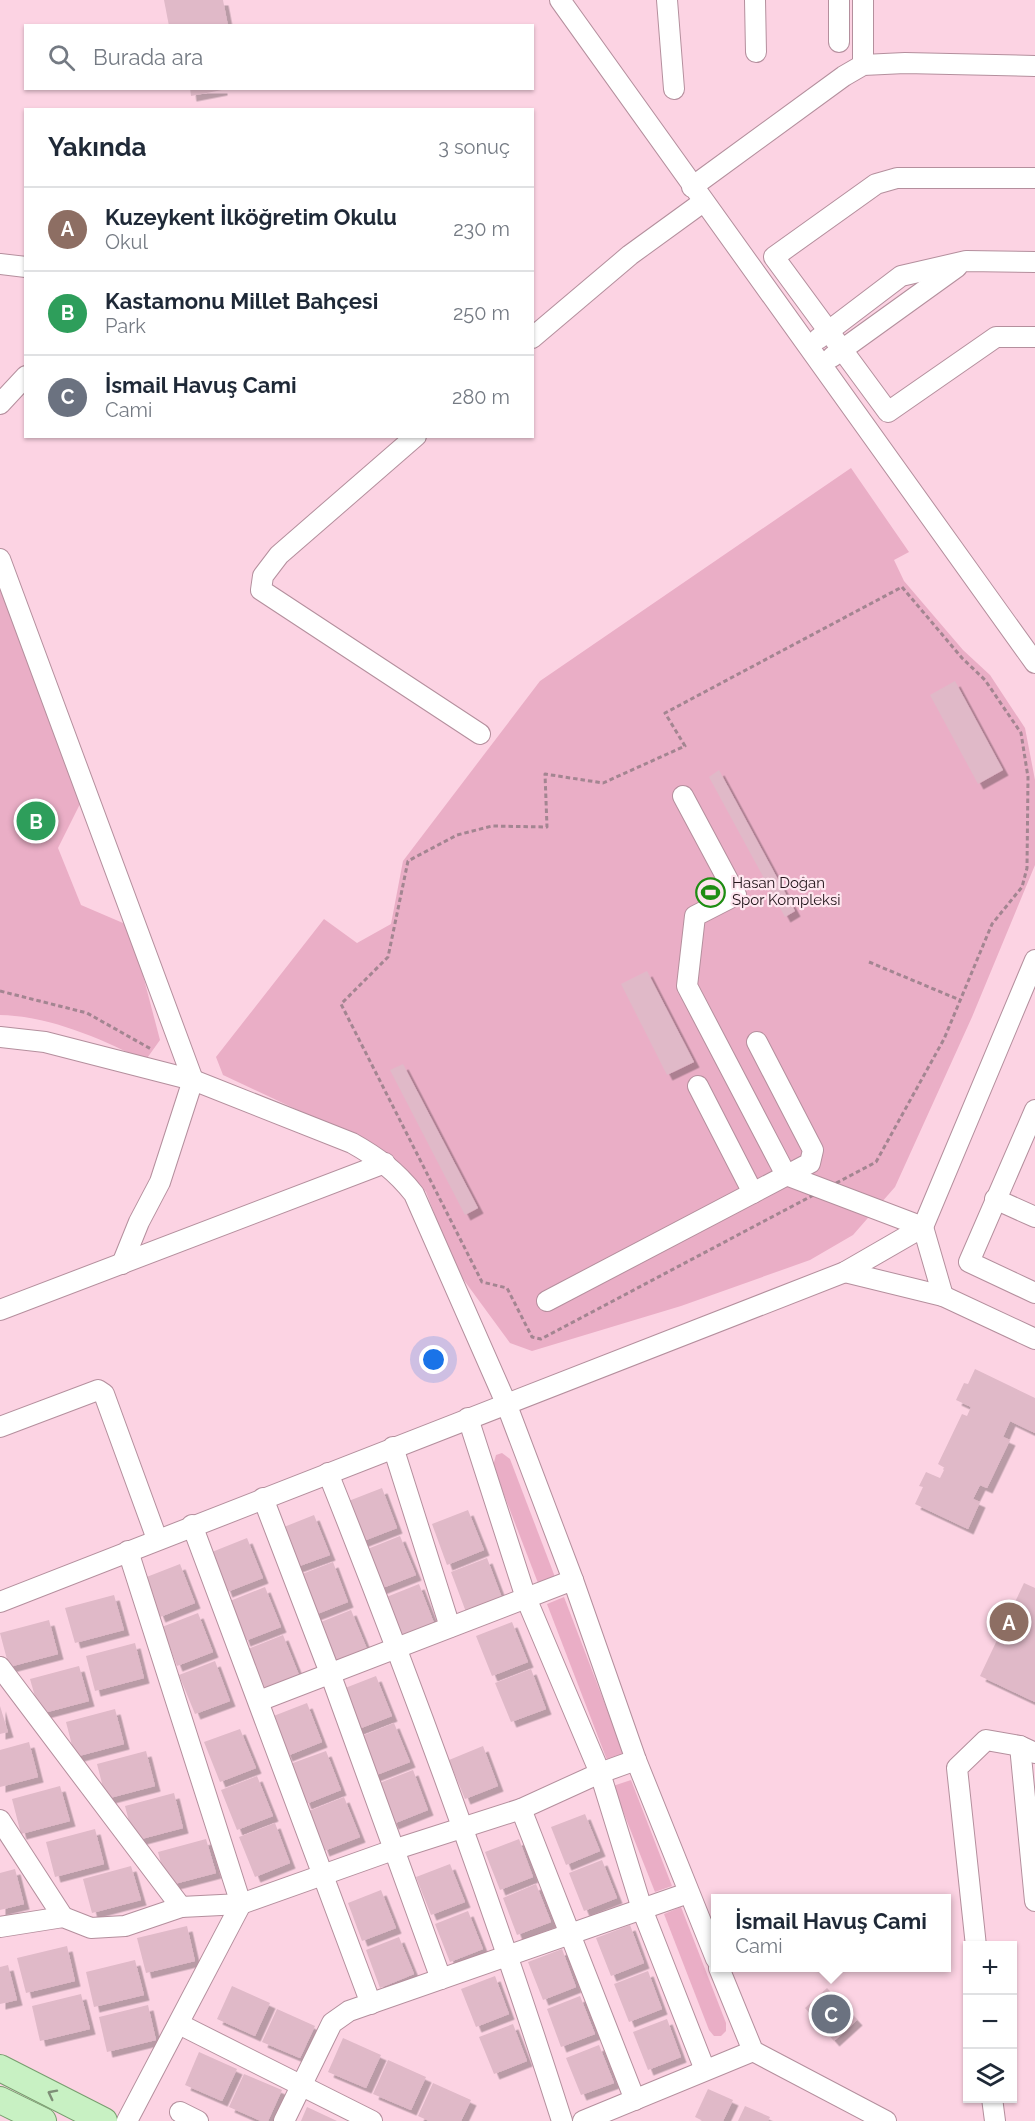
<!DOCTYPE html>
<html lang="tr">
<head>
<meta charset="utf-8">
<style>
	:root { --surface:#fff; --page:#f2f2f3; --text:#1f2937; --muted:#747a83; --line:#e0e1e3; --accent:#1e8d12 }
	body { margin:0; font-family:Raleway,sans-serif; background:var(--page); color:var(--text) }
	.controls { position:absolute; right:18px; bottom:18px; display:grid; overflow:hidden; border-radius:0px; box-shadow:0 2px 4px #0004 }
	.controls button { width:54px; height:54px; display:grid; place-items:center; padding:0; border:0; border-bottom:2px solid var(--line); background:var(--surface); color:var(--text); font:30px sans-serif }
	.you { position:absolute; left:434px; top:1360px; width:21px; height:21px; margin:-15px; border:4px solid #fff; border-radius:50%; background:#1a73e8; box-shadow:0 0 0 9px #1a73e833 }
	.badge { display:grid; place-items:center; width:39px; height:39px; border-radius:50%; background:var(--accent); color:#fff; font-size:20px; font-weight:700 }
	.pin { position:absolute; translate:-50% -50%; border:3px solid #fff; box-shadow:0 2px 6px #0006 }
	.popup { position:absolute; left:711px; top:1894px; width:240px; height:78px; box-sizing:border-box; display:grid; place-content:center; border-radius:0px; background:var(--surface); filter:drop-shadow(0 2px 4px #0005); font-size:20px; white-space:nowrap; color:var(--muted) }
	.popup b { font-size:22px; color:var(--text) }
	.popup::after { content:''; position:absolute; left:50%; top:100%; margin-left:-12px; border:12px solid transparent; border-top-color:var(--surface) }
	.list { margin:0; padding:0; list-style:none }
	h2 { display:flex; justify-content:space-between; align-items:center; height:78px; margin:0; padding:0 24px; font-size:26px }
	h2 small { font-size:20px; font-weight:400; color:var(--muted) }
	.list li { display:grid; grid-template-columns:39px 1fr auto; gap:18px; align-items:center; box-sizing:border-box; height:84px; padding:0 24px; border-top:2px solid var(--line) }
	.list b { display:block; font-size:22px; white-space:nowrap }
	.list p { margin:0; font-size:20px; white-space:nowrap; color:var(--muted) }
	.list em { font-size:20px; font-style:normal; color:var(--muted) }
	.icon { flex:none; width:33px; height:33px; fill:none; stroke:currentColor; stroke-width:2; stroke-linecap:round; stroke-linejoin:round }
	.map { position:relative; flex:none; width:1035px; height:2121px; overflow:hidden }
	.search { position:absolute; background:var(--surface); box-shadow:0 2px 4px #0004; left:24px; top:24px; width:510px; height:66px; display:flex; align-items:center; gap:15px; box-sizing:border-box; padding:0 21px; border-radius:0px; color:var(--muted); font-size:22px }
	.panel { position:absolute; background:var(--surface); box-shadow:0 2px 4px #0004; left:24px; top:108px; width:510px; height:330px; border-radius:0px }
	.map>svg:first-child { display:block }
	.green { fill:#eaaec6 }
	.building { fill:#e0b9c8; filter:url(#shadow) }
	.lines { fill:none; stroke-linecap:round; stroke-linejoin:round }
	.minor-casing { stroke:#b48f9d; stroke-width:22 }
	.major-casing { stroke:#779e6e; stroke-width:28 }
	.path { stroke:#a38591; stroke-width:3; stroke-dasharray:4.5 3; stroke-linecap:butt }
	.minor { stroke:#fff; stroke-width:20 }
	.major { stroke:#c8f1c3; stroke-width:26 }
	.oneway { stroke:#7e8e77 }
	.labels { text-anchor:middle; stroke-width:4.5; stroke-linejoin:round; paint-order:stroke }
	.poi-label { font-size:15px; fill:#23151b; stroke:#fee6ef; text-anchor:start }
</style>
</head>
<body>
<div class="map">
<svg width="1035" height="2121" viewBox="0 0 1035 2121">
	<defs>
		<filter id="shadow"><feDropShadow dx="5.5" dy="5.5" stdDeviation="0" flood-color="#0004"/></filter>
	</defs>
	<rect width="100%" height="100%" fill="#fcd3e3"/>
	<g class="green">
		<path d="M851 468 909 552 894 560 904 581 963 650 990 675 1025 728 1035 780V865L972 1017 895 1187 853 1235 810 1260 681 1306 532 1351 510 1343 455 1268 426 1192 402 1165 368 1143 223 1075 216 1057 324 919 357 943 391 924 403 861 540 681Z"/>
		<path d="M0 583 85 794 58 848 81 905 130 926 160 1040 145 1061C102 1039 50 1016 0 1015Z"/>
		<path d="M502 1453 510 1459 555 1577 538 1583 493 1466 496 1455Z"/>
		<path d="M564 1597 624 1754 607 1760 547 1604Z"/>
		<path d="M631 1780 672 1886 655 1892 613 1786Z"/>
		<path d="M681 1907 726 2023V2031L721 2036H714L709 2030 664 1914Z"/>
	</g>
	<g class="building">
		<path d="M164 0H223L228 26H169Z"/>
		<path d="M190 88H222V90L191 96Z"/>
		<path d="M955 681 1003 770 978 784 930 695Z"/>
		<path d="M719 770 795 911 785 917 709 777Z"/>
		<path d="M647 971 694 1062 667 1075 621 984Z"/>
		<path d="M403 1064 478 1208 465 1215 390 1070Z"/>
		<path d="M975 1369 1035 1398V1433L1010 1421 1003 1437 1010 1440 987 1488 980 1485 973 1499 980 1502 968 1529 915 1504 923 1487 919 1486 926 1472 940 1478 945 1468 938 1464 962 1414 967 1416 971 1407 956 1400 964 1383 968 1384Z"/>
		<path d="M382 1488 397 1528 361 1542 346 1502Z"/>
		<path d="M468 1510 484 1550 447 1565 432 1524Z"/>
		<path d="M314 1515 330 1555 294 1568 279 1529Z"/>
		<path d="M400 1536 416 1575 380 1589 365 1550Z"/>
		<path d="M247 1538 263 1578 227 1592 212 1552Z"/>
		<path d="M487 1558 502 1598 466 1612 451 1572Z"/>
		<path d="M333 1562 348 1602 312 1616 297 1576Z"/>
		<path d="M180 1564 195 1603 160 1617 144 1578Z"/>
		<path d="M1024 1583 1035 1588V1702L980 1676Z"/>
		<path d="M419 1584 434 1623 399 1637 384 1598Z"/>
		<path d="M265 1587 281 1627 245 1641 230 1601Z"/>
		<path d="M114 1595 124 1630 75 1643 65 1608Z"/>
		<path d="M351 1610 367 1649 331 1663 316 1624Z"/>
		<path d="M198 1613 213 1652 177 1666 162 1627Z"/>
		<path d="M49 1620 58 1654 9 1667 0 1633Z"/>
		<path d="M512 1622 528 1662 492 1676 476 1636Z"/>
		<path d="M283 1635 299 1675 263 1689 248 1649Z"/>
		<path d="M135 1643 144 1678 95 1691 86 1656Z"/>
		<path d="M215 1661 230 1701 195 1714 179 1675Z"/>
		<path d="M79 1666 89 1701 40 1714 30 1679Z"/>
		<path d="M531 1669 546 1709 511 1722 495 1683Z"/>
		<path d="M376 1676 392 1716 356 1730 340 1690Z"/>
		<path d="M307 1703 322 1742 287 1756 271 1717Z"/>
		<path d="M0 1706 8 1732 0 1734Z"/>
		<path d="M115 1709 124 1744 75 1757 66 1722Z"/>
		<path d="M394 1723 410 1762 374 1776 359 1737Z"/>
		<path d="M240 1729 256 1768 220 1782 204 1742Z"/>
		<path d="M29 1742 38 1777 0 1787V1750Z"/>
		<path d="M483 1746 498 1786 465 1799 449 1760Z"/>
		<path d="M146 1751 155 1786 106 1799 97 1764Z"/>
		<path d="M326 1751 341 1790 306 1804 290 1764Z"/>
		<path d="M413 1770 428 1810 393 1824 377 1784Z"/>
		<path d="M257 1776 273 1816 237 1830 221 1790Z"/>
		<path d="M60 1786 70 1821 21 1834 12 1799Z"/>
		<path d="M174 1793 183 1828 134 1841 125 1806Z"/>
		<path d="M344 1797 360 1837 324 1851 309 1811Z"/>
		<path d="M585 1814 600 1851 566 1865 551 1827Z"/>
		<path d="M275 1823 290 1863 255 1877 239 1837Z"/>
		<path d="M95 1829 104 1864 55 1877 46 1842Z"/>
		<path d="M206 1839 216 1873 167 1886 158 1852Z"/>
		<path d="M519 1839 533 1877 500 1890 485 1852Z"/>
		<path d="M602 1860 617 1898 584 1911 569 1873Z"/>
		<path d="M450 1864 465 1902 431 1915 416 1877Z"/>
		<path d="M131 1866 141 1900 92 1913 83 1879Z"/>
		<path d="M15 1869 24 1904 0 1910V1873Z"/>
		<path d="M536 1884 551 1922 517 1935 503 1898Z"/>
		<path d="M381 1890 396 1928 362 1941 348 1903Z"/>
		<path d="M468 1911 483 1949 450 1962 435 1924Z"/>
		<path d="M630 1925 644 1963 611 1976 596 1938Z"/>
		<path d="M187 1926 195 1961 146 1973 137 1938Z"/>
		<path d="M399 1937 414 1974 380 1988 366 1950Z"/>
		<path d="M67 1946 75 1981 26 1993 17 1958Z"/>
		<path d="M562 1949 576 1987 543 2000 528 1962Z"/>
		<path d="M135 1960 144 1995 94 2007 86 1972Z"/>
		<path d="M8 1965 17 2000 0 2004V1967Z"/>
		<path d="M648 1971 662 2009 629 2022 614 1984Z"/>
		<path d="M495 1976 509 2014 476 2027 461 1989Z"/>
		<path d="M232 1986 270 2003 255 2036 217 2019Z"/>
		<path d="M827 1988 857 2020 834 2041 805 2008Z"/>
		<path d="M81 1994 90 2029 40 2041 32 2006Z"/>
		<path d="M580 1996 595 2034 561 2047 547 2009Z"/>
		<path d="M148 2005 156 2040 107 2052 99 2017Z"/>
		<path d="M277 2009 315 2026 300 2058 262 2042Z"/>
		<path d="M667 2019 681 2057 648 2070 633 2032Z"/>
		<path d="M513 2024 527 2061 494 2074 479 2037Z"/>
		<path d="M343 2038 381 2055 366 2088 328 2072Z"/>
		<path d="M599 2045 614 2083 581 2095 566 2058Z"/>
		<path d="M199 2052 237 2069 222 2101 185 2085Z"/>
		<path d="M388 2060 426 2077 411 2110 373 2094Z"/>
		<path d="M244 2074 282 2090 268 2121H261L229 2107Z"/>
		<path d="M433 2083 471 2100 461 2121H429L418 2116Z"/>
		<path d="M708 2089 733 2100 723 2121H703L695 2117Z"/>
		<path d="M745 2106 770 2117 768 2121H738Z"/>
		<path d="M307 2107 337 2121H301Z"/>
	</g>
	<g class="lines">
		<defs>
			<g id="minor">
				<path d="M560 0 1035 663"/>
				<path d="M667 0 674 89"/>
				<path d="M755 0 756 52"/>
				<path d="M839 0V42"/>
				<path d="M863 0V65"/>
				<path d="M1035 178H897L876 184 774 257 888 412 996 337H1035"/>
				<path d="M692 187 844 76 863 65 905 63 1035 66"/>
				<path d="M0 264 26 267"/>
				<path d="M532 338 630 255 703 202"/>
				<path d="M818 339 901 276 966 261 1035 262"/>
				<path d="M832 357 957 267"/>
				<path d="M0 404 26 376"/>
				<path d="M416 436 279 555 263 576 261 590 480 734"/>
				<path d="M0 559 193 1080 160 1182 139 1222 122 1264"/>
				<path d="M683 796 736 895 695 916 687 986 786 1175 923 1227 943 1296"/>
				<path d="M0 1037 45 1042 193 1080 352 1143C377 1157 396 1171 414 1194L506 1403 573 1580 636 1760 716 1959"/>
				<path d="M698 1086 753 1193"/>
				<path d="M1035 1110 969 1262 1035 1293"/>
				<path d="M995 1199 1035 1217"/>
				<path d="M845 1272 943 1296 1035 1339"/>
				<path d="M547 1301 810 1163 813 1150 757 1042"/>
				<path d="M0 1310 385 1163"/>
				<path d="M468 1418 526 1598 600 1773 642 1909 705 2070"/>
				<path d="M0 1427 98 1390 104 1394 157 1539"/>
				<path d="M393 1447 450 1627"/>
				<path d="M328 1473C413 1686 492 1902 562 2121"/>
				<path d="M263 1498 330 1673 441 1979"/>
				<path d="M192 1525 371 2004"/>
				<path d="M0 1602 845 1272 923 1227 1035 960"/>
				<path d="M0 1667 181 1907"/>
				<path d="M259 1701 573 1580"/>
				<path d="M1020 1746 1035 1901"/>
				<path d="M521 1809 635 2100"/>
				<path d="M0 1820 63 1917"/>
				<path d="M0 1927 63 1917 91 1928 125 1926 181 1907 241 1904 393 1850 521 1809 600 1773 636 1760"/>
				<path d="M976 1946 957 1768 986 1740 1020 1746 1035 1753"/>
				<path d="M719 1968 753 2051 886 2121"/>
				<path d="M179 2024 372 2121"/>
				<path d="M992 2098 995 2121"/>
				<path d="M180 2112 198 2121"/>
				<path d="M127 2121 241 1904 128 1551"/>
				<path d="M284 2121 332 2023 349 2011 688 1893"/>
				<path d="M583 2121 753 2051"/>
			</g>
			<g id="major">
				<path d="M0 2068 104 2121"/>
				<path d="M0 2100 43 2121"/>
			</g>
		</defs>
		<use href="#minor" class="minor-casing"/>
		<use href="#major" class="major-casing"/>
		<g class="path">
			<path d="M902 587 962 658 985 680 1021 733 1028 777 1027 868 1022 887 992 924 944 1039 876 1162 541 1339 532 1337 507 1288 482 1282 341 1004 388 957 408 861 457 835 492 826 547 827 545 774 603 783 685 746 665 713Z"/>
			<path d="M869 962 960 1000"/>
			<path d="M0 991 87 1013 151 1049"/>
		</g>
		<use href="#minor" class="minor"/>
		<use href="#major" class="major"/>
	</g>
	<defs><path id="oneway-chevron" d="M-2-3.5L2.5 0L-2 3.5" fill="none" stroke-width="1.6" stroke-linecap="round" stroke-linejoin="round" transform="scale(1.5)"/></defs>
	<use class="oneway" href="#oneway-chevron" transform="translate(52 2094) rotate(-153)"/>
	<defs>
		<symbol id="stadium-ring" viewBox="-11 -11 22 22"><circle r="9.5" fill="#fee6ef" stroke="#1e8d12" stroke-width="1.5"/><path d="M0-5a6.5 5 0 1 0 0 10a6.5 5 0 1 0 0-10ZM-3.5-1.8h7v3.6h-7Z" fill="#1e8d12"/></symbol>
	</defs>
	<g fill-rule="evenodd">
		<use href="#stadium-ring" x="694" y="876" width="33" height="33"/>
	</g>
	<g class="labels">
		<g class="poi-label">
			<text x="732" y="888">Hasan Doğan<tspan x="732" dy="17">Spor Kompleksi</tspan></text>
		</g>
	</g>
</svg>
<div class="controls">
<button>+</button>
<button>−</button>
<button><svg class="icon" aria-label="layers" viewBox="0 0 24 24"><path d="M12 4l9 5-9 5-9-5zM3 14l9 5 9-5"/></svg></button>
</div>
<div class="you"></div>
<div class="pin badge" style="left:1009px;top:1622px;background:#8d6e63">A</div>
<div class="pin badge" style="left:36px;top:821px;background:#2e9e5b">B</div>
<div class="pin badge" style="left:831px;top:2014px;background:#6b7280">C</div>
<div class="popup"><b>İsmail Havuş Cami</b>Cami</div>
<div class="search"><svg class="icon" aria-label="search" viewBox="0 0 24 24"><circle cx="10" cy="10" r="6"/><path d="M15 15l6 6"/></svg>Burada ara</div>
<section class="panel">
<h2>Yakında<small>3 sonuç</small></h2>
<ul class="list">
<li><span class="badge" style="background:#8d6e63">A</span><div><b>Kuzeykent İlköğretim Okulu</b><p>Okul</p></div><em>230 m</em></li>
<li><span class="badge" style="background:#2e9e5b">B</span><div><b>Kastamonu Millet Bahçesi</b><p>Park</p></div><em>250 m</em></li>
<li><span class="badge" style="background:#6b7280">C</span><div><b>İsmail Havuş Cami</b><p>Cami</p></div><em>280 m</em></li>
</ul>
</section>
</div>
</body>
</html>
